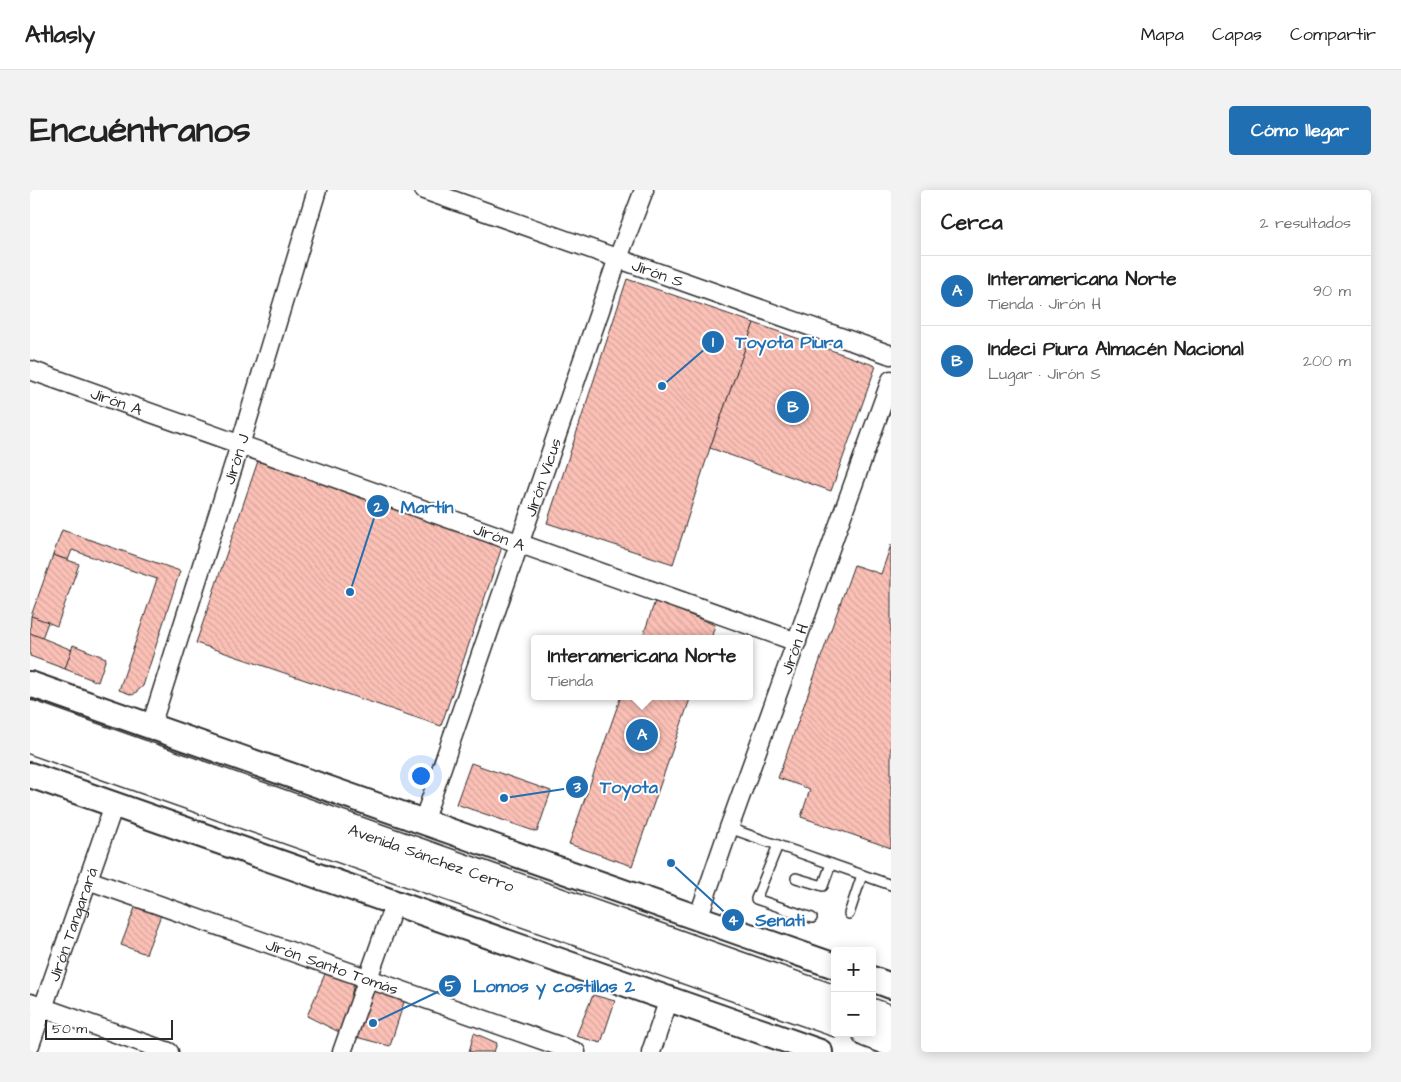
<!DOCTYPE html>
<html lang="es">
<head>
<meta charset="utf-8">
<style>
	:root { --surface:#fff; --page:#f2f2f2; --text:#222; --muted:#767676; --line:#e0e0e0; --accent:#1f6fb2 }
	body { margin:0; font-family:"Architects Daughter",sans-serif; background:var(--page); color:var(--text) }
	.controls { position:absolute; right:15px; bottom:15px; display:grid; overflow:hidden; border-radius:5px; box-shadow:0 2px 12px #0003 }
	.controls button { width:45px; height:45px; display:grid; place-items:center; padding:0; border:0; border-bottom:1px solid var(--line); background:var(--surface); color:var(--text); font:25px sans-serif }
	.scale { position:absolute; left:15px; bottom:12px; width:128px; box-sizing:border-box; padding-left:5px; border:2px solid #2b2b2b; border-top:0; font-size:14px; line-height:18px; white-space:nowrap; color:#2b2b2b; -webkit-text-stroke:4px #fff; paint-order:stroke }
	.you { position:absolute; left:390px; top:585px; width:18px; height:18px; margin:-12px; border:4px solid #fff; border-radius:50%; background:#1a73e8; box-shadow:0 0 0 8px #1a73e833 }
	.badge { display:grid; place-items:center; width:32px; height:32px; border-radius:50%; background:var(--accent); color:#fff; font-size:16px; font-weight:700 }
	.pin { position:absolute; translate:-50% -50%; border:2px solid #fff; box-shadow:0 1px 5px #0006 }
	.popup { position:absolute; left:501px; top:445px; width:222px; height:65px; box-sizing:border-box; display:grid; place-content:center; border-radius:5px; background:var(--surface); filter:drop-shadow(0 1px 4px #0005); font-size:16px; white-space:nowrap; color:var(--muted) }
	.popup b { font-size:19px; color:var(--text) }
	.popup::after { content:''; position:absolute; left:50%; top:100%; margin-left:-10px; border:10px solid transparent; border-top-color:var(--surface) }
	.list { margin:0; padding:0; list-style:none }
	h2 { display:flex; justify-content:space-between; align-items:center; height:65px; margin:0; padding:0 20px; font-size:21px }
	h2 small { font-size:16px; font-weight:400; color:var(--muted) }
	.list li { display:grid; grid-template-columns:32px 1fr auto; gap:15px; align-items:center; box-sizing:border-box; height:70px; padding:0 20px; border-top:1px solid var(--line) }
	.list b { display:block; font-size:19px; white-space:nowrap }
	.list p { margin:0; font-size:16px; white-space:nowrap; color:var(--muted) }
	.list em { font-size:16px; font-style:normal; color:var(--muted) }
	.map { position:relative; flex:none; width:861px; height:862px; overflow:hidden; border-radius:5px }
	header { display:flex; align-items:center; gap:30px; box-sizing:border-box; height:70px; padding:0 25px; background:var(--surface); border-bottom:1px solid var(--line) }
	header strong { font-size:24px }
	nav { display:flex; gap:28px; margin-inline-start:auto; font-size:18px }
	.intro { display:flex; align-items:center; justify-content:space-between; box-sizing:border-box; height:120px; padding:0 30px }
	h1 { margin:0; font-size:35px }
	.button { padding:12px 22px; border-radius:5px; background:var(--accent); color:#fff; font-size:18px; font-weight:700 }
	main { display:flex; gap:30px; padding:0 30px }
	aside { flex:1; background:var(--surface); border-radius:5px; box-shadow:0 2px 12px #0003 }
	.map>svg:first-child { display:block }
	.building { fill:url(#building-back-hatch); stroke:#2b2b2b }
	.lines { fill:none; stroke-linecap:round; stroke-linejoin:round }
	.lane-casing { stroke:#2b2b2b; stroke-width:12 }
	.street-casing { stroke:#2b2b2b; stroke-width:21 }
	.secondary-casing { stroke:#2b2b2b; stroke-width:28 }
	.primary-casing { stroke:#2b2b2b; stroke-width:31 }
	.lane { stroke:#fff; stroke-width:9 }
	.street { stroke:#fff; stroke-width:18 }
	.secondary { stroke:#fff; stroke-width:24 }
	.primary { stroke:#fff; stroke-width:28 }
	.labels { text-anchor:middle; stroke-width:4; stroke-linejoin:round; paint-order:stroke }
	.street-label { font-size:16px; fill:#2b2b2b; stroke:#fff }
	.leader { fill:none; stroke:#1f6fb2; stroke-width:2 }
	.callout-dot { fill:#1f6fb2; stroke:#fff; stroke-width:2 }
	.mark-label { font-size:15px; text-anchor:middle; font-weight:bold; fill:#fff }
	.callout-label { font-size:18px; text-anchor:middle; font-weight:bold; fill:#1f6fb2; stroke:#fff; stroke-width:4; stroke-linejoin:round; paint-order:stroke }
</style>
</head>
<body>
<header>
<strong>Atlasly</strong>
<nav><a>Mapa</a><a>Capas</a><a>Compartir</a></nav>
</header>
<div class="intro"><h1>Encuéntranos</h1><a class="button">Cómo llegar</a></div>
<main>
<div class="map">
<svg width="861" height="862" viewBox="0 0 861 862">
	<defs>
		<pattern id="building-back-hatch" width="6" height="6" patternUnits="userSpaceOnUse" patternTransform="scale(1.25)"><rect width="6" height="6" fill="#fbc0b6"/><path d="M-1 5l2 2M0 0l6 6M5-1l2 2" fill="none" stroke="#d7a59d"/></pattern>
	</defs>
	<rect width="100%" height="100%" fill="#fff"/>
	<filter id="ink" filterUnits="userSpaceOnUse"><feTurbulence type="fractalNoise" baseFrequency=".02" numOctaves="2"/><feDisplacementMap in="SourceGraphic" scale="10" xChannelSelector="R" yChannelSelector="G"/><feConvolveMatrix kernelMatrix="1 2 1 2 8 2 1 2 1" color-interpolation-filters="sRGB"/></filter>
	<g filter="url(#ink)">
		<g class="building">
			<path d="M597 89 724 133 680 258 643 374 517 333Z"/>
			<path d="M724 133 846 176 801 301 680 258Z"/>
			<path d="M229 268 474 351 411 536 166 453Z"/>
			<path d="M32 340 150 381 113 496 103 505 89 500 127 389 42 360 38 370 23 365Z"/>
			<path d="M861 355V658L771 627 780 599 748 588 824 375 851 384Z"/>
			<path d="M23 365 49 374 27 436 1 426Z"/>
			<path d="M625 411 685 435 681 449H612Z"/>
			<path d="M1 426 18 432 12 448 0 443Z"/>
			<path d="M0 443 42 460 35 479 0 466Z"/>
			<path d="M43 455 76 468 68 492 35 479Z"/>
			<path d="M591 506H661L602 676 539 654Z"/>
			<path d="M441 573 521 601 507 642 426 614Z"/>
			<path d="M106 715 131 725 116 764 91 755Z"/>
			<path d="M295 784 324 793 313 844 277 826Z"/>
			<path d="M344 800 375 809 360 856 326 847Z"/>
			<path d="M563 805 585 811 571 853 546 846Z"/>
			<path d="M444 843 467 853 464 862H439Z"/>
		</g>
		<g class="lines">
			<defs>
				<g id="lane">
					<path d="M699 638 861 695"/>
					<path d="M748 655 726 709 782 728"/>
					<path d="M766 688 793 696 801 674"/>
					<path d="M819 724 832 685"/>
				</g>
				<g id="street">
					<path id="s1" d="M394 0 861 165"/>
					<path id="s2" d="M0 180 767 452"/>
					<path id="s3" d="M121 536 210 255 287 0"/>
					<path id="s4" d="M393 632 588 68 614 0"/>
					<path id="s5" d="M58 690 546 862"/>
					<path id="s6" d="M668 728 699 638 861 190"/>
					<path d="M0 813 139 862"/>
					<path id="s7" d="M0 855 84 615"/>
					<path d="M312 862 365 712"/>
					<path d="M621 862 639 809"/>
				</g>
				<g id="secondary">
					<path d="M0 494 805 776"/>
					<path d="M0 585 790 862"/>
					<path d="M842 789 861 796"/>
				</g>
				<g id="primary">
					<path id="s8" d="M0 525 805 810"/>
					<path d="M0 549 805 832"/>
					<path d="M842 823 861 830"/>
					<path d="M837 843 861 852"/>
				</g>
			</defs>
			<use href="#lane" class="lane-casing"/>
			<use href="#street" class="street-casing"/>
			<use href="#secondary" class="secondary-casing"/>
			<use href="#primary" class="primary-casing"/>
			<use href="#lane" class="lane"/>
			<use href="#street" class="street"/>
			<use href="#secondary" class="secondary"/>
			<use href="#primary" class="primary"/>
		</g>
	</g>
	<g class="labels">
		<g class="street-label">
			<text dy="6" stroke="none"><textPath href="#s1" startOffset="248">Jirón S</textPath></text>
			<text dy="6" stroke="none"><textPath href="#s2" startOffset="92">Jirón A</textPath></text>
			<text dy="6" stroke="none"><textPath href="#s3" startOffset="280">Jirón J</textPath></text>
			<text dy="6" stroke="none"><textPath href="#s4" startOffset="365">Jirón Vicus</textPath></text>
			<text dy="6" stroke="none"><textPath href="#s2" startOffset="498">Jirón A</textPath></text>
			<text dy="6" stroke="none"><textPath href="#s6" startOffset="286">Jirón H</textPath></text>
			<text dy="6" stroke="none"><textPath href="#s8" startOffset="426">Avenida Sánchez Cerro</textPath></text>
			<text dy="6" stroke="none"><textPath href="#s7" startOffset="128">Jirón Tangarará</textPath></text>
			<text dy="6" stroke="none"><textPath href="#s5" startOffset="259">Jirón Santo Tomás</textPath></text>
		</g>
	</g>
	<path class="leader" d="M632 196L683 152M320 402L348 316M474 608L547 597M641 673L703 730M343 833L420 796"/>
	<g class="callout-dot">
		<circle cx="632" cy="196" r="5"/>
		<circle cx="320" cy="402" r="5"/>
		<circle cx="474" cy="608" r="5"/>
		<circle cx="641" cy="673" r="5"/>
		<circle cx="343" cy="833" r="5"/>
		<circle cx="683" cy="152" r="12"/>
		<circle cx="348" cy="316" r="12"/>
		<circle cx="547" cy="597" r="12"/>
		<circle cx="703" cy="730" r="12"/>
		<circle cx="420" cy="796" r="12"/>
	</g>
	<g class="mark-label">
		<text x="683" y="157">1</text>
		<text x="348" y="322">2</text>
		<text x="547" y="602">3</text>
		<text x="703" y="735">4</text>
		<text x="420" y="801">5</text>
	</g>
	<g class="callout-label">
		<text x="759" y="158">Toyota Piura</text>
		<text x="397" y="323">Martín</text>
		<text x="599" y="603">Toyota</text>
		<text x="750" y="736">Senati</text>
		<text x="524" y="802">Lomos y costillas 2</text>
	</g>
</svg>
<div class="controls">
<button>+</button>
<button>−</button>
</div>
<div class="scale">50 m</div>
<div class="you"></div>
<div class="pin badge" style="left:612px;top:545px">A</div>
<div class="popup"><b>Interamericana Norte</b>Tienda</div>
<div class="pin badge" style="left:763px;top:217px">B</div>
</div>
<aside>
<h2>Cerca<small>2 resultados</small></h2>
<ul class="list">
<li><span class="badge">A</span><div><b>Interamericana Norte</b><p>Tienda · Jirón H</p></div><em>90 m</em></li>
<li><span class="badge">B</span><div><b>Indeci Piura Almacén Nacional</b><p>Lugar · Jirón S</p></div><em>200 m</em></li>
</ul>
</aside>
</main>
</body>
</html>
